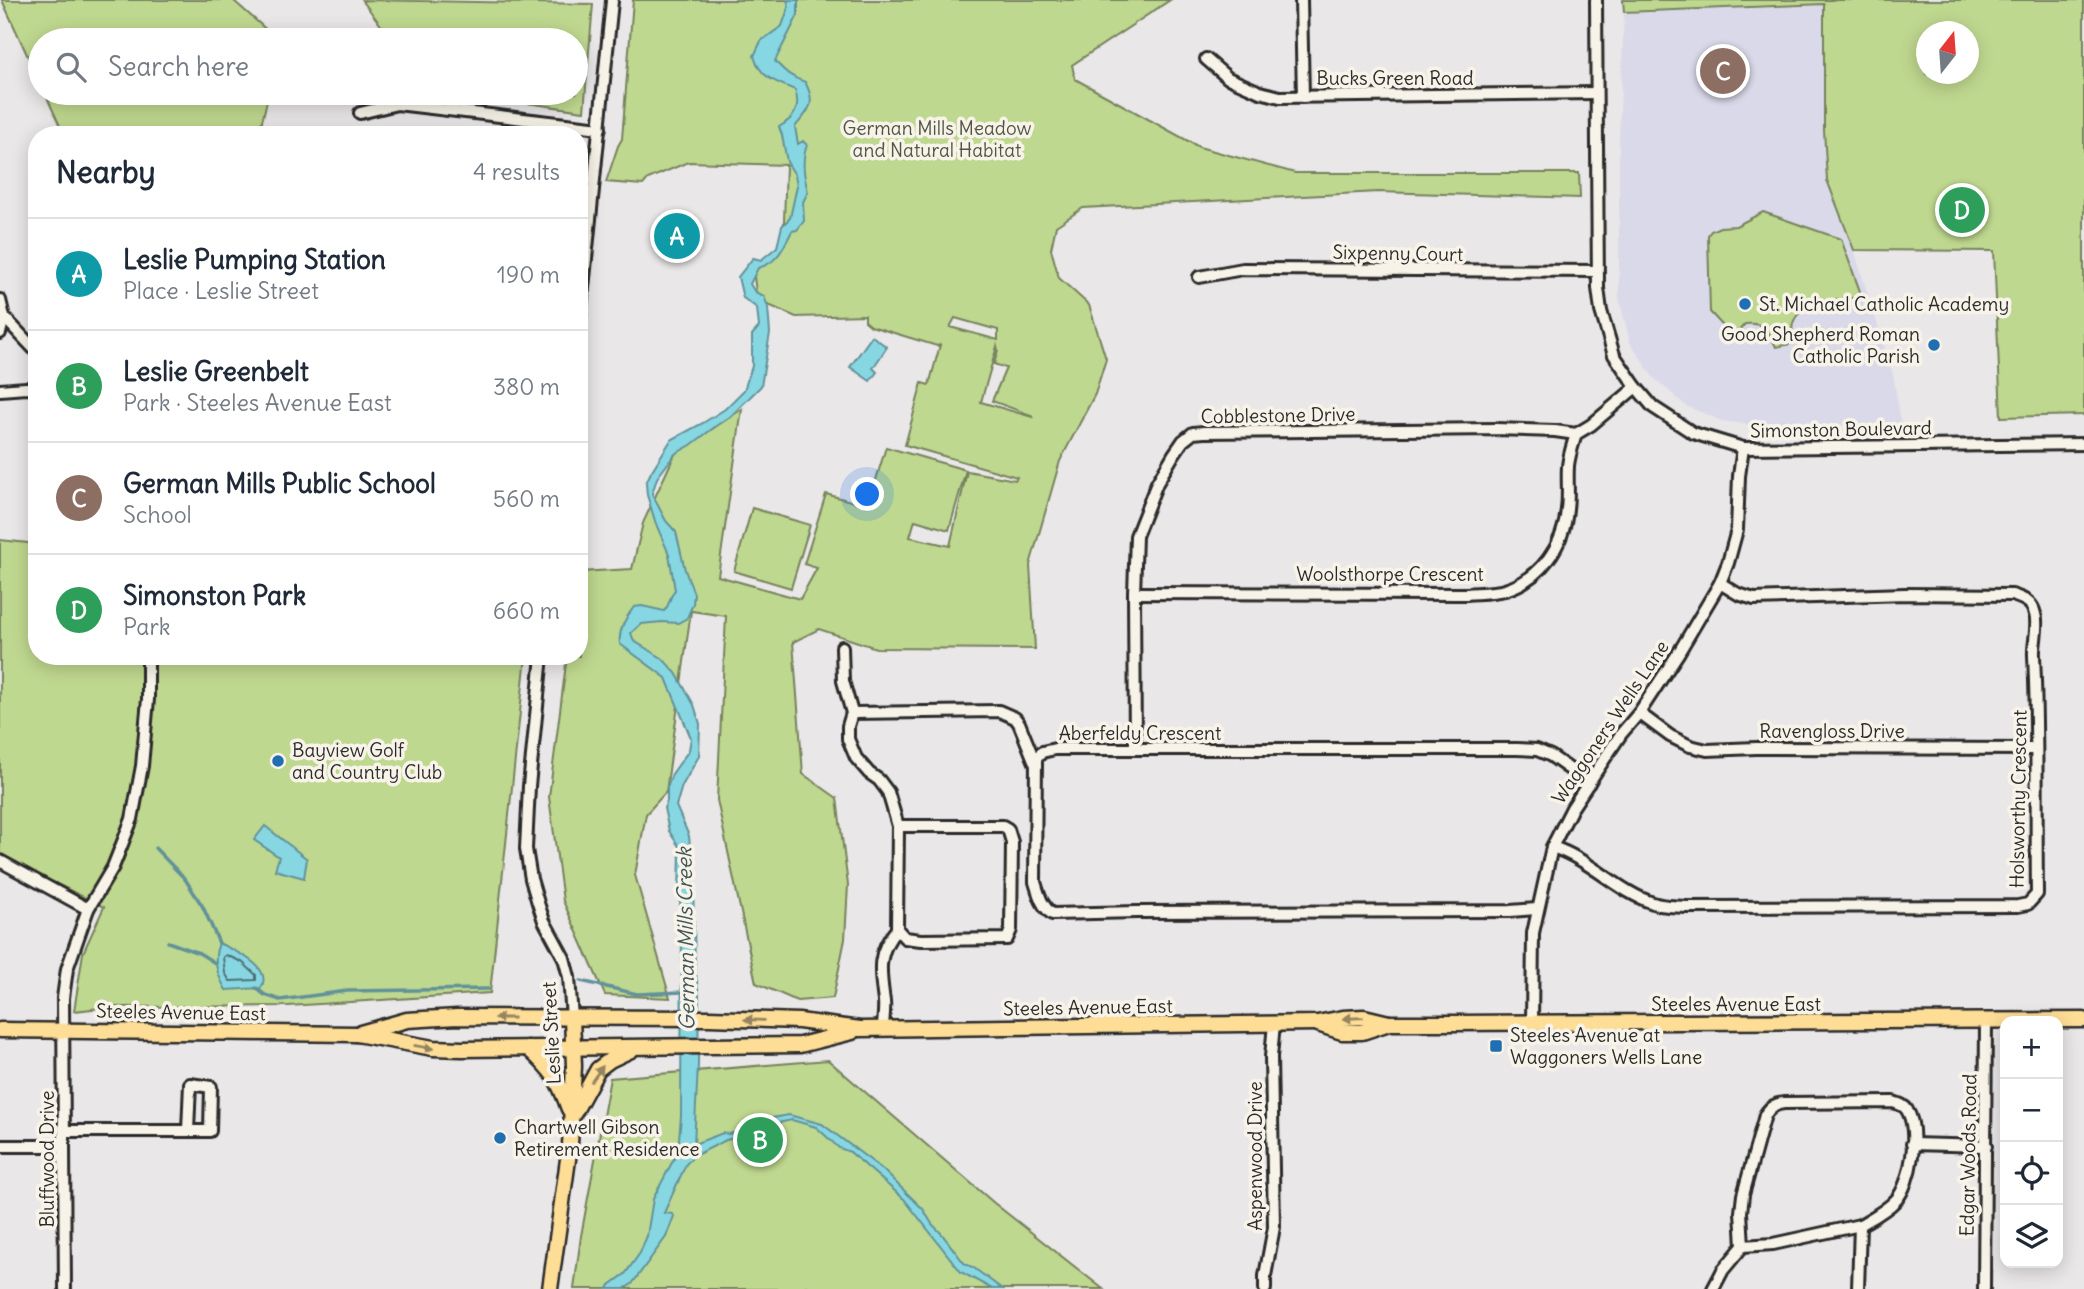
<!DOCTYPE html>
<html lang="en">
<head>
<meta charset="utf-8">
<style>
	:root { --surface:#fff; --page:#f6f6f7; --text:#1f2937; --muted:#747a83; --line:#e0e1e3; --accent:#7c3aed }
	body { margin:0; font-family:Delius,sans-serif; background:var(--page); color:var(--text) }
	.controls { position:absolute; right:21px; bottom:21px; display:grid; overflow:hidden; border-radius:14px; box-shadow:0 4px 18px #0003 }
	.controls button { width:63px; height:63px; display:grid; place-items:center; padding:0; border:0; border-bottom:2px solid var(--line); background:var(--surface); color:var(--text); font:35px sans-serif }
	.compass { position:absolute; left:1916px; top:21px; width:63px; height:63px; border-radius:50%; background:var(--surface); box-shadow:0 4px 18px #0003; rotate:17deg }
	.you { position:absolute; left:868px; top:495px; width:24px; height:24px; margin:-18px; border:5px solid #fff; border-radius:50%; background:#1a73e8; box-shadow:0 0 0 10px #1a73e833 }
	.badge { display:grid; place-items:center; width:46px; height:46px; border-radius:50%; background:var(--accent); color:#fff; font-size:23px; font-weight:700 }
	.pin { position:absolute; translate:-50% -50%; border:4px solid #fff; box-shadow:0 2px 7px #0006 }
	.list { margin:0; padding:0; list-style:none }
	h2 { display:flex; justify-content:space-between; align-items:center; height:91px; margin:0; padding:0 28px; font-size:30px }
	h2 small { font-size:23px; font-weight:400; color:var(--muted) }
	.list li { display:grid; grid-template-columns:46px 1fr auto; gap:21px; align-items:center; box-sizing:border-box; height:112px; padding:0 28px; border-top:2px solid var(--line) }
	.list b { display:block; font-size:26px; white-space:nowrap }
	.list p { margin:0; font-size:23px; white-space:nowrap; color:var(--muted) }
	.list em { font-size:23px; font-style:normal; color:var(--muted) }
	.icon { flex:none; width:38px; height:38px; fill:none; stroke:currentColor; stroke-width:2; stroke-linecap:round; stroke-linejoin:round }
	.map { position:relative; flex:none; width:2084px; height:1289px; overflow:hidden }
	.search { position:absolute; background:var(--surface); box-shadow:0 4px 18px #0003; left:28px; top:28px; width:560px; height:77px; display:flex; align-items:center; gap:18px; box-sizing:border-box; padding:0 24px; border-radius:38px; color:var(--muted); font-size:26px }
	.panel { position:absolute; background:var(--surface); box-shadow:0 4px 18px #0003; left:28px; top:126px; width:560px; height:539px; border-radius:28px }
	.map>svg:first-child { display:block }
	.built { fill:#dad9e9 }
	.green { fill:#bfd88f; stroke:#75825d; stroke-width:2; fill-rule:evenodd }
	.water { fill:#87d7e3; stroke:#629299; stroke-width:2 }
	.lines { fill:none; stroke-linecap:round; stroke-linejoin:round }
	.shore { stroke:#507075; stroke-width:2 }
	.stream { stroke:#629299; stroke-width:3.5 }
	.minor-casing { stroke:#2b2b2b; stroke-width:16 }
	.major-casing { stroke:#2b2b2b; stroke-width:19 }
	.minor { stroke:#f7f3e8; stroke-width:10 }
	.major { stroke:#fedd96; stroke-width:14 }
	.oneway { fill:#948460 }
	.poi-dot { fill:#1f6fb2; stroke:#f7f3e8; stroke-width:2.5 }
	.labels { text-anchor:middle; stroke-width:7; stroke-linejoin:round; paint-order:stroke }
	.street-label { font-size:19px; fill:#2b2b2b; stroke:#f7f3e8 }
	.park-label { font-size:19px; fill:#505644; stroke:#f7f3e8 }
	.poi-label { font-size:19px; fill:#2b2b2b; stroke:#f7f3e8; text-anchor:start }
	.water-label { font-size:21px; font-style:italic; fill:#425659; stroke:#f7f3e8 }
</style>
</head>
<body>
<div class="map">
<svg width="2084" height="1289" viewBox="0 0 2084 1289">
	<rect width="100%" height="100%" fill="#eae7e8"/>
	<filter id="ink" filterUnits="userSpaceOnUse"><feTurbulence type="fractalNoise" baseFrequency=".0143" numOctaves="2"/><feDisplacementMap in="SourceGraphic" scale="14" xChannelSelector="R" yChannelSelector="G"/><feConvolveMatrix kernelMatrix="1 2 1 2 8 2 1 2 1" color-interpolation-filters="sRGB"/></filter>
	<g filter="url(#ink)">
		<path class="built" d="M1824 4V130L1827 180 1851 240 1893 374 1901 424 1766 427 1722 421 1686 406 1653 377 1630 342 1619 298V137L1624 12Z"/>
		<g class="green">
			<path d="M2 0H233L278 40H40V83Z"/>
			<path d="M362 0 593 4 584 111 456 93H576V40H392Z"/>
			<path d="M633 0H1170L1072 65 1075 79 1199 147 1295 173H1579L1580 198 1378 192 1083 208 1056 226 1051 249 1059 278 1089 305 1106 359 1095 394 1060 461 1030 565 1035 649 876 648 819 629 793 642 803 774 837 798 848 885 845 939 833 998 797 1001 756 983 717 800 726 616 691 611 666 792 646 814 635 875 670 998 605 995 563 901 549 797 567 656H579V572L632 569 643 523 675 454 742 409 718 576 800 599 817 568 804 564 826 494 868 506 886 447 966 470 949 530 915 520 910 537 950 546 967 471 1015 480 1017 477 905 445 922 383 929 385 940 345 937 346 871 326 865 321V315L796 317 757 300 753 269 783 248 786 165 688 162 648 179 643 185 606 182 618 146 622 139ZM955 318 998 330V340L950 327ZM997 346 998 350 994 364 1006 368 992 401 1031 415 1032 417 981 402Z"/>
			<path d="M1623 0H2084V415L2001 417 1994 251 1854 250 1827 180 1824 130V4L1624 12ZM1926 32H1968V74H1926Z"/>
			<path d="M45 93H269L261 125 274 135H64Z"/>
			<path d="M1763 212 1841 239 1862 297 1809 302C1795 318 1788 321 1795 343L1776 347C1768 330 1765 322 1745 324L1733 337 1710 312 1708 235 1711 231 1720 227 1736 226Z"/>
			<path d="M752 508 810 525 791 588 734 571Z"/>
			<path d="M0 540 37 544V656H526L490 993 288 1006 109 1007 74 1011 83 953 104 907 0 856Z"/>
			<path d="M828 1060 994 1203 1103 1289H816L806 1286 801 1289H574L581 1236 610 1078Z"/>
		</g>
		<g class="water">
			<path d="M787 0H798V15L775 61C784 71 792 78 805 82 817 104 809 110 795 127L798 144 803 141 807 145C801 161 804 176 808 192L803 202 804 221 797 230 792 231C783 248 778 263 758 268L750 284 755 292 764 296 768 307 770 333 761 386 730 417 720 423 691 445 675 454 657 478 652 494 666 521 676 532 685 570 694 594 693 604 687 618 678 623 662 622 641 624 631 633 634 641 662 658 676 673 694 705 700 724 699 756 682 786 676 806 689 836 693 879 695 967 699 996 698 1065 694 1144 723 1133 729 1134 742 1131 744 1126 761 1120 789 1115 822 1124 882 1169 923 1209 932 1224 941 1233 964 1263 974 1268 1002 1289H992L961 1272 904 1199 850 1152 839 1148 816 1127 792 1120 754 1128 749 1135 726 1140 694 1156 686 1164 664 1213 672 1214 674 1216 666 1237 632 1284 624 1289H608L610 1285 625 1274 640 1253 647 1236 653 1199 678 1151 681 1116 682 916 679 896 680 848 669 831 664 808 667 801V788L672 774 689 750 691 738 666 678 620 644C618 630 626 617 634 607L642 606 664 611C670 605 669 597 675 590L669 554 656 524 647 495 646 483 651 472 671 440 703 423 725 409 744 390 752 366V335L759 327 757 308 743 298 738 277 753 258 761 260 777 247 782 226 790 218 797 186 795 175 787 162 782 135 779 127C795 118 801 107 795 90 776 82 760 78 754 56L761 41 782 26 789 6Z"/>
			<path d="M872 336 887 347 873 368 877 372 870 381 850 367Z"/>
			<path d="M265 826 307 859 304 878 275 870 279 857 254 840Z"/>
			<path d="M219 943C234 951 274 966 261 988L226 990C217 974 212 960 219 943Z"/>
		</g>
		<g class="lines">
			<path class="shore" d="M226 955 242 962 256 975V980L230 981 225 973 223 957Z"/>
			<g class="stream">
				<path d="M155 848 185 879 203 907 219 943"/>
				<path d="M168 942 199 953 215 963"/>
				<path d="M581 981 637 994 682 992"/>
				<path d="M256 988 265 995 280 1000 347 991 488 989"/>
			</g>
			<defs>
				<g id="minor">
					<path d="M1301 0 1303 97"/>
					<path d="M1596 0 1598 288 1601 311 1614 355 1636 387 1653 407 1693 433 1743 448 2084 444"/>
					<path d="M1206 59 1228 78 1260 92 1280 97 1596 93"/>
					<path d="M360 113 397 104 600 128"/>
					<path d="M1199 277 1243 269 1597 271"/>
					<path d="M0 300 4 317 37 352"/>
					<path d="M579 328 612 1"/>
					<path d="M0 333 4 317"/>
					<path d="M0 390 26 388 37 389"/>
					<path d="M1134 593 1467 594C1479 593 1493 593 1505 590 1541 579 1564 545 1567 509 1569 495 1567 480 1568 466 1569 455 1573 444 1576 434"/>
					<path d="M842 647 843 681 852 713 848 726V739L856 758 869 773 879 780 888 792 898 826 897 929C876 953 880 972 884 1001 885 1010 883 1020 883 1029"/>
					<path d="M542 656 529 786 526 849 531 879 538 903 544 921 564 958 569 977 572 1018"/>
					<path d="M852 713 999 711 1015 718 1019 723 1036 765"/>
					<path d="M1639 713 1670 736 1690 746 1707 750 1756 748 2035 749"/>
					<path d="M1135 748 1134 593 1136 536 1157 483 1174 454 1183 441 1193 433 1204 432 1496 429 1555 431 1576 434 1591 425 1636 387"/>
					<path d="M1552 847C1590 859 1617 891 1653 903 1663 907 1676 906 1686 907L2018 906 2028 904 2037 894C2036 815 2038 736 2034 656 2033 643 2039 626 2035 614 2032 601 2023 599 2012 595L1905 594 1754 599 1738 594 1720 583"/>
					<path d="M0 861 88 909"/>
					<path d="M1537 909 1510 911 1137 912 1052 914C1041 905 1039 895 1035 882L1036 759 1042 752 1055 749H1517L1537 750 1551 756 1589 783"/>
					<path d="M897 929 905 938 921 940 1007 939 1011 930 1012 842 1008 829 1003 826H898"/>
					<path d="M1532 1023 1533 933 1552 847 1572 808 1621 734 1639 713 1679 652 1720 583 1728 563 1737 530 1739 476 1743 448"/>
					<path d="M64 1131H210L211 1087 190 1084 188 1130"/>
					<path d="M1912 1144 1986 1146"/>
					<path d="M0 1146H64"/>
					<path d="M1743 1246 1773 1244 1860 1225"/>
					<path d="M65 1289 63 998 67 969 88 909 113 867 132 819 142 766 148 699V656"/>
					<path d="M1265 1289V1276L1274 1227 1271 1057 1274 1023"/>
					<path d="M1713 1289 1723 1270 1743 1246 1741 1212 1743 1195 1765 1115C1770 1107 1775 1104 1784 1103L1893 1102C1899 1104 1904 1105 1907 1110 1920 1130 1911 1184 1896 1200 1886 1211 1872 1218 1860 1225L1858 1289"/>
					<path d="M1984 1289 1986 1022"/>
				</g>
				<g id="major">
					<path d="M1318 1024 1342 1032H1362L1389 1023"/>
					<path d="M0 1030 357 1034 433 1048 462 1049 800 1045 852 1032"/>
					<path d="M357 1034 407 1020 457 1017 709 1018 799 1021 860 1029 1317 1023 1343 1018 1364 1017 1389 1023H1455L2084 1020"/>
					<path d="M528 1048C552 1070 558 1078 569 1109"/>
					<path d="M574 1113 598 1069 610 1060 631 1050"/>
					<path d="M550 1289 570 1145 574 1066 572 1018"/>
				</g>
			</defs>
			<use href="#minor" class="minor-casing"/>
			<use href="#major" class="major-casing"/>
			<use href="#minor" class="minor"/>
			<use href="#major" class="major"/>
		</g>
		<defs><path id="oneway-solid" d="M-6-.8H1V-3.2L6.5 0L1 3.2V.8H-6Z" transform="scale(1.75)"/></defs>
		<g class="oneway">
			<use href="#oneway-solid" transform="translate(504 1018) rotate(-180)"/>
			<use href="#oneway-solid" transform="translate(1353 1018) rotate(178)"/>
			<use href="#oneway-solid" transform="translate(754 1020) rotate(-178)"/>
			<use href="#oneway-solid" transform="translate(424 1047) rotate(9)"/>
			<use href="#oneway-solid" transform="translate(597 1074) rotate(-54)"/>
		</g>
	</g>
	<g class="poi-dot">
		<circle cx="1745" cy="304" r="7"/>
		<circle cx="1934" cy="345" r="7"/>
		<circle cx="278" cy="761" r="7"/>
		<rect x="1489" y="1039" width="14" height="14" rx="3.5"/>
		<circle cx="500" cy="1138" r="7"/>
	</g>
	<g class="labels">
		<g class="street-label">
			<text x="1395" y="85">Bucks Green Road</text>
			<text transform="translate(1398 253) rotate(1)" y="7">Sixpenny Court</text>
			<text transform="translate(1278 415) rotate(-1)" y="7">Cobblestone Drive</text>
			<text transform="translate(1841 429) rotate(-1)" y="7">Simonston Boulevard</text>
			<text x="1390" y="581">Woolsthorpe Crescent</text>
			<text transform="translate(1610 722) rotate(-56)" y="7">Waggoners Wells Lane</text>
			<text x="1832" y="738">Ravengloss Drive</text>
			<text x="1140" y="740">Aberfeldy Crescent</text>
			<text transform="translate(2018 799) rotate(-89)" y="7">Holsworthy Crescent</text>
			<text x="1736" y="1011">Steeles Avenue East</text>
			<text transform="translate(1088 1007) rotate(-1)" y="7">Steeles Avenue East</text>
			<text transform="translate(181 1012) rotate(1)" y="7">Steeles Avenue East</text>
			<text transform="translate(551 1033) rotate(-93)" y="7">Leslie Street</text>
			<text transform="translate(1968 1155) rotate(-89)" y="7">Edgar Woods Road</text>
			<text transform="translate(1255 1156) rotate(-90)" y="7">Aspenwood Drive</text>
			<text transform="translate(47 1159) rotate(-90)" y="7">Bluffwood Drive</text>
		</g>
		<g class="park-label">
			<text x="937" y="135">German Mills Meadow<tspan x="937" dy="22">and Natural Habitat</tspan></text>
		</g>
		<g class="poi-label">
			<text x="1759" y="311">St. Michael Catholic Academy</text>
			<text x="1920" y="341" text-anchor="end">Good Shepherd Roman<tspan x="1920" dy="22">Catholic Parish</tspan></text>
			<text x="292" y="757">Bayview Golf<tspan x="292" dy="22">and Country Club</tspan></text>
			<text x="1510" y="1042">Steeles Avenue at<tspan x="1510" dy="22">Waggoners Wells Lane</tspan></text>
			<text x="514" y="1134">Chartwell Gibson<tspan x="514" dy="22">Retirement Residence</tspan></text>
		</g>
		<g class="water-label">
			<text transform="translate(686 939) rotate(-91)" y="7">German Mills Creek</text>
		</g>
	</g>
</svg>
<div class="controls">
<button>+</button>
<button>−</button>
<button><svg class="icon" aria-label="locate" viewBox="0 0 24 24"><circle cx="12" cy="12" r="6"/><path d="M12 2v4M12 18v4M2 12h4M18 12h4"/></svg></button>
<button><svg class="icon" aria-label="layers" viewBox="0 0 24 24"><path d="M12 4l9 5-9 5-9-5zM3 14l9 5 9-5"/></svg></button>
</div>
<svg class="compass" viewBox="-18 -18 36 36"><path d="M0-13l5 13h-10z" fill="#e53935"/><path d="M0 13l5-13h-10z" fill="#747a83"/></svg>
<div class="you"></div>
<div class="pin badge" style="left:677px;top:236px;background:#0f9aa8">A</div>
<div class="pin badge" style="left:760px;top:1140px;background:#2e9e5b">B</div>
<div class="pin badge" style="left:1723px;top:71px;background:#8d6e63">C</div>
<div class="pin badge" style="left:1962px;top:210px;background:#2e9e5b">D</div>
<div class="search"><svg class="icon" aria-label="search" viewBox="0 0 24 24"><circle cx="10" cy="10" r="6"/><path d="M15 15l6 6"/></svg>Search here</div>
<section class="panel">
<h2>Nearby<small>4 results</small></h2>
<ul class="list">
<li><span class="badge" style="background:#0f9aa8">A</span><div><b>Leslie Pumping Station</b><p>Place · Leslie Street</p></div><em>190 m</em></li>
<li><span class="badge" style="background:#2e9e5b">B</span><div><b>Leslie Greenbelt</b><p>Park · Steeles Avenue East</p></div><em>380 m</em></li>
<li><span class="badge" style="background:#8d6e63">C</span><div><b>German Mills Public School</b><p>School</p></div><em>560 m</em></li>
<li><span class="badge" style="background:#2e9e5b">D</span><div><b>Simonston Park</b><p>Park</p></div><em>660 m</em></li>
</ul>
</section>
</div>
</body>
</html>
